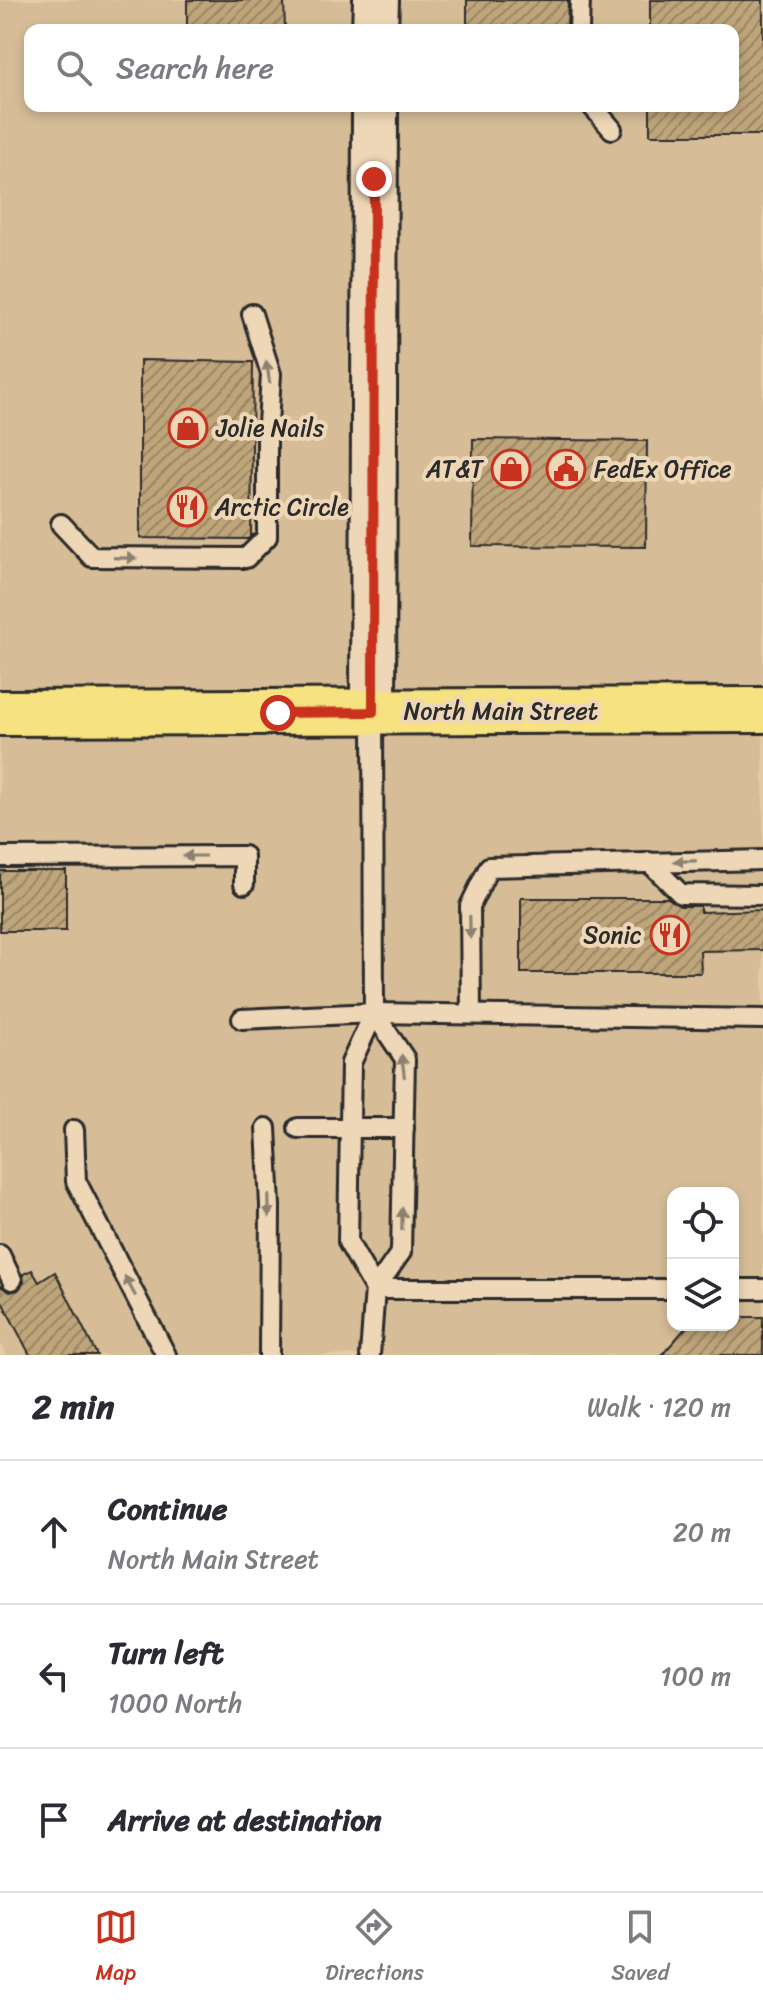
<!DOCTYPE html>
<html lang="en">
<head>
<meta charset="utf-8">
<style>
	:root { --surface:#fff; --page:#f2f2f3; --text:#2b2b33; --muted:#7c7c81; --line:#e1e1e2; --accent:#c8321e }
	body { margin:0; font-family:Sriracha,sans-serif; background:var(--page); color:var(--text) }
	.controls { position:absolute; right:24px; bottom:24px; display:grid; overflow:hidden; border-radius:16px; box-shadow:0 4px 12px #0003 }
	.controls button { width:72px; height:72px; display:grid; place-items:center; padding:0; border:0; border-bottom:2px solid var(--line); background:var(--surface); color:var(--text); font:40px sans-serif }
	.stop { position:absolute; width:24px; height:24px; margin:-18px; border:6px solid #c8321e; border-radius:50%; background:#fff }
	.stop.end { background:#c8321e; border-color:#fff; box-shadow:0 2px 8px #0008 }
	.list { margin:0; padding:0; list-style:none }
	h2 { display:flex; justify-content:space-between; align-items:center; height:104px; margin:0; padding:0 32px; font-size:34px }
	h2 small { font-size:26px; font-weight:400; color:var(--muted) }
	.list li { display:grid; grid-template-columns:52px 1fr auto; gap:24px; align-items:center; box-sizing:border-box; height:144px; padding:0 32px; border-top:2px solid var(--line) }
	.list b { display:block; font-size:30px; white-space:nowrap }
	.list p { margin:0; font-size:26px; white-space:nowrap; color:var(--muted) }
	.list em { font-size:26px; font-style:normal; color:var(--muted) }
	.icon { flex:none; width:44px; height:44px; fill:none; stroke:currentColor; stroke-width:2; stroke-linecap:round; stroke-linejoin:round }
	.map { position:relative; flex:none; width:763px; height:1355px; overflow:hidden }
	.search { position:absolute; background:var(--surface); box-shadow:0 4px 12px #0003; left:24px; right:24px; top:24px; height:88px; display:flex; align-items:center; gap:20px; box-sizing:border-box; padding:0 28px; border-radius:16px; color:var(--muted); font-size:30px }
	.sheet { height:536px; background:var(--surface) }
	nav { display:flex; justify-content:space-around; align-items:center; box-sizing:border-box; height:112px; border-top:2px solid var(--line); background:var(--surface); font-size:22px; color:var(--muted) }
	nav a { display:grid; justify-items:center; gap:4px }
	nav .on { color:var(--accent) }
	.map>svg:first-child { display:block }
	.built { fill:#d6bd98; fill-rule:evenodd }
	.building { fill:url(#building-hatch); stroke:#2b2b2b; stroke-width:2 }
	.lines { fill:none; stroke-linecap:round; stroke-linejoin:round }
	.service-casing { stroke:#2b2b2b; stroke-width:24 }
	.secondary-casing { stroke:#2b2b2b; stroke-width:50 }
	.primary-casing { stroke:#2b2b2b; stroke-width:50 }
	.service { stroke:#eed7b7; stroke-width:18 }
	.secondary { stroke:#eed7b7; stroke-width:44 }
	.primary { stroke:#f7e281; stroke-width:44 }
	.oneway { fill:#8c8171 }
	.route { stroke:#c8321e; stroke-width:10 }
	.labels { text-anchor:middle; stroke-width:8; stroke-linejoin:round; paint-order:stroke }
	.poi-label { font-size:24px; fill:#2b2b2b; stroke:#eed7b7; text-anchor:start }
	.street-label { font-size:24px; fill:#2b2b2b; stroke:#eed7b7 }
</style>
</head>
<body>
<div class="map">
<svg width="763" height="1355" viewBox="0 0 763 1355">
	<defs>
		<pattern id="building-hatch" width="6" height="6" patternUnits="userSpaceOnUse" patternTransform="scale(2)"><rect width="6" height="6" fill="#bfa57a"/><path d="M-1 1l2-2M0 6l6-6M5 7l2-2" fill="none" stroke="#9b8764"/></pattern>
	</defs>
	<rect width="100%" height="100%" fill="#e4cba7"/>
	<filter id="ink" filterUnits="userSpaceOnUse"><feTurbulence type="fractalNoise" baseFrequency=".0125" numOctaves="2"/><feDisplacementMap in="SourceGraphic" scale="16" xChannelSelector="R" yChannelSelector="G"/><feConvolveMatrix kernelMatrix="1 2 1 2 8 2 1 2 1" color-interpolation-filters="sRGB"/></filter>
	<g filter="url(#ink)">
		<path class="built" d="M0 0H763V1355H6L0 1343ZM30 30H733V106H30ZM673 1193H733V1325H673Z"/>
		<g class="building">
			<path d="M187 0H284L285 30H187Z"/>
			<path d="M467 0H568L567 30H467Z"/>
			<path d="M650 0H763V135H650V106H733V30H650Z"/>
			<path d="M140 360 253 362 251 536 248 539 140 538Z"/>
			<path d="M473 439 647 441 646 547 472 546Z"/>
			<rect x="0" y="871" width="66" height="60"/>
			<path d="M521 898H668L680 906H700V912L763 910V950L700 951 701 973H521Z"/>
			<path d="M32 1270 39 1282 55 1272 97 1355H30L0 1298V1286L10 1292 18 1290 24 1282 23 1274Z"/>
			<path d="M733 1317H763V1355H662L688 1325H733Z"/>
		</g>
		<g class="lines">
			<defs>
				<g id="service">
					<path d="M579 30 580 0"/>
					<path d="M592 106 612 129"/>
					<path d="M61 524 92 557 246 558 267 537V441L271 374 252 314"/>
					<path d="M373 712 374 1013 351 1063 348 1242 375 1289"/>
					<path d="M0 857 244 856V884"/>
					<path d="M649 862 681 894 763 895"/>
					<path d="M471 1014 470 906 489 867 763 860"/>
					<path d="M242 1019 374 1013 763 1019"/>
					<path d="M266 1128 270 1206 269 1355"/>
					<path d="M298 1128H404"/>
					<path d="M74 1130 76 1181 166 1355"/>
					<path d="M0 1255 12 1280"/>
					<path d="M375 1289H673"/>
					<path d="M733 1289H763"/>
					<path d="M370 1355 375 1289 401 1252 405 1059 374 1013"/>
				</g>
				<g id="secondary">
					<path d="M375 30 376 0"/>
					<path d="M373 712 375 106"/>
				</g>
				<path id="primary" d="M0 713 763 710"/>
			</defs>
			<use href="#service" class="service-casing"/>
			<use href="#secondary" class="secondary-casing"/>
			<use href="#primary" class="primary-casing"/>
			<use href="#service" class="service"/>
			<use href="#secondary" class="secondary"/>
			<use href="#primary" class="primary"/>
		</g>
		<defs><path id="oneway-solid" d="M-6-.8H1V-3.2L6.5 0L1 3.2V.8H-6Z" transform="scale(2)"/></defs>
		<g class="oneway">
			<use href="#oneway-solid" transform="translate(268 372) rotate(-99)"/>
			<use href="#oneway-solid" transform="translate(125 558) rotate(2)"/>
			<use href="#oneway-solid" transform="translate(194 856) rotate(180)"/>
			<use href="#oneway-solid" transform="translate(685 861) rotate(179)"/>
			<use href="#oneway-solid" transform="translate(470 927) rotate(89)"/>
			<use href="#oneway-solid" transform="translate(403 1066) rotate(-97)"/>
			<use href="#oneway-solid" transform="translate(269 1206) rotate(89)"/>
			<use href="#oneway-solid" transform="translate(402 1219) rotate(-89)"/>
			<use href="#oneway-solid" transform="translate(130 1286) rotate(-118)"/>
		</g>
	</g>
	<g class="lines" filter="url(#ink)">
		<path class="route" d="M278 713 373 712 374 179"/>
	</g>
	<defs>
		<symbol id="shop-ring" viewBox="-11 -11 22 22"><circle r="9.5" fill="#eed7b7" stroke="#c8321e" stroke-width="1.5"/><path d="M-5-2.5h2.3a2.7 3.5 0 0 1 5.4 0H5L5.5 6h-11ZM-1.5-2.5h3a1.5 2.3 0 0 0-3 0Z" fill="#c8321e"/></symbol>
		<symbol id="civic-ring" viewBox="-11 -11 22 22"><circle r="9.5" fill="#eed7b7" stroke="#c8321e" stroke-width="1.5"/><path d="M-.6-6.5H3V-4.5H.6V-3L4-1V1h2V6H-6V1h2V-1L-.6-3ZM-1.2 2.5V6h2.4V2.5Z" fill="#c8321e"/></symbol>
		<symbol id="restaurant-ring" viewBox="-11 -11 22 22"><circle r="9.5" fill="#eed7b7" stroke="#c8321e" stroke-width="1.5"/><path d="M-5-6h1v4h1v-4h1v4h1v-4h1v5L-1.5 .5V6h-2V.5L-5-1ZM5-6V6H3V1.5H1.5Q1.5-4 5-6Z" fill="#c8321e"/></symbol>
	</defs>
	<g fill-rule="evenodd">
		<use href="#shop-ring" x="166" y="406" width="44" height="44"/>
		<use href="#shop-ring" x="489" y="447" width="44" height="44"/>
		<use href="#civic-ring" x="544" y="447" width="44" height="44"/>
		<use href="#restaurant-ring" x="165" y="485" width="44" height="44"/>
		<use href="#restaurant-ring" x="648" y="913" width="44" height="44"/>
	</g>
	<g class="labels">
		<g class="poi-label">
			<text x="216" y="436">Jolie Nails</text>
			<text x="483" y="477" text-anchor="end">AT&amp;T</text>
			<text x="594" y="477">FedEx Office</text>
			<text x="215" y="515">Arctic Circle</text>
			<text x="642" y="943" text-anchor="end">Sonic</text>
		</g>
		<g class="street-label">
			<text x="501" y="719">North Main Street</text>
		</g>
	</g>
</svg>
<div class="controls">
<button><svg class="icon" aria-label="locate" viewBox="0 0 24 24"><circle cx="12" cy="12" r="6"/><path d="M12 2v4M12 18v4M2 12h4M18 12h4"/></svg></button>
<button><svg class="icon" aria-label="layers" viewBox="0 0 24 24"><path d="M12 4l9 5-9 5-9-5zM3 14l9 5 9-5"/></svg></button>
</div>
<div class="stop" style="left:278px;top:713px"></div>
<div class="stop end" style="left:374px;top:179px"></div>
<div class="search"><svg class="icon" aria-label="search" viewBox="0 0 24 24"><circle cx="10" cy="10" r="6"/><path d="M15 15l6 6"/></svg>Search here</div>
</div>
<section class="sheet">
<h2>2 min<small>Walk · 120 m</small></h2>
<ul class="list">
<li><svg class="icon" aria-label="ahead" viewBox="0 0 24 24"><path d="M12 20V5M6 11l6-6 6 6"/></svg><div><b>Continue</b><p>North Main Street</p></div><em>20 m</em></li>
<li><svg class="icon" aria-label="left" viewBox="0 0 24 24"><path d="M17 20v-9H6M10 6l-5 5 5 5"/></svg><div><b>Turn left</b><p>1000 North</p></div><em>100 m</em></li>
<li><svg class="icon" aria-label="arrive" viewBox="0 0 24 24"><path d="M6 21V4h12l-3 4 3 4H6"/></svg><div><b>Arrive at destination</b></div></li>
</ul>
</section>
<nav>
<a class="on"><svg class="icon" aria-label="map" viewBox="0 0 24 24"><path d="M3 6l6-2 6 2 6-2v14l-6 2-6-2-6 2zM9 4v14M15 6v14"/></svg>Map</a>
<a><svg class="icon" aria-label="directions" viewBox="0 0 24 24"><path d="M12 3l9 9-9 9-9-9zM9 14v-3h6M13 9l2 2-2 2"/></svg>Directions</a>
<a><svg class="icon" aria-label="saved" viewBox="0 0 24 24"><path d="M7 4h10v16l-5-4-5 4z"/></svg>Saved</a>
</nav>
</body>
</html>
